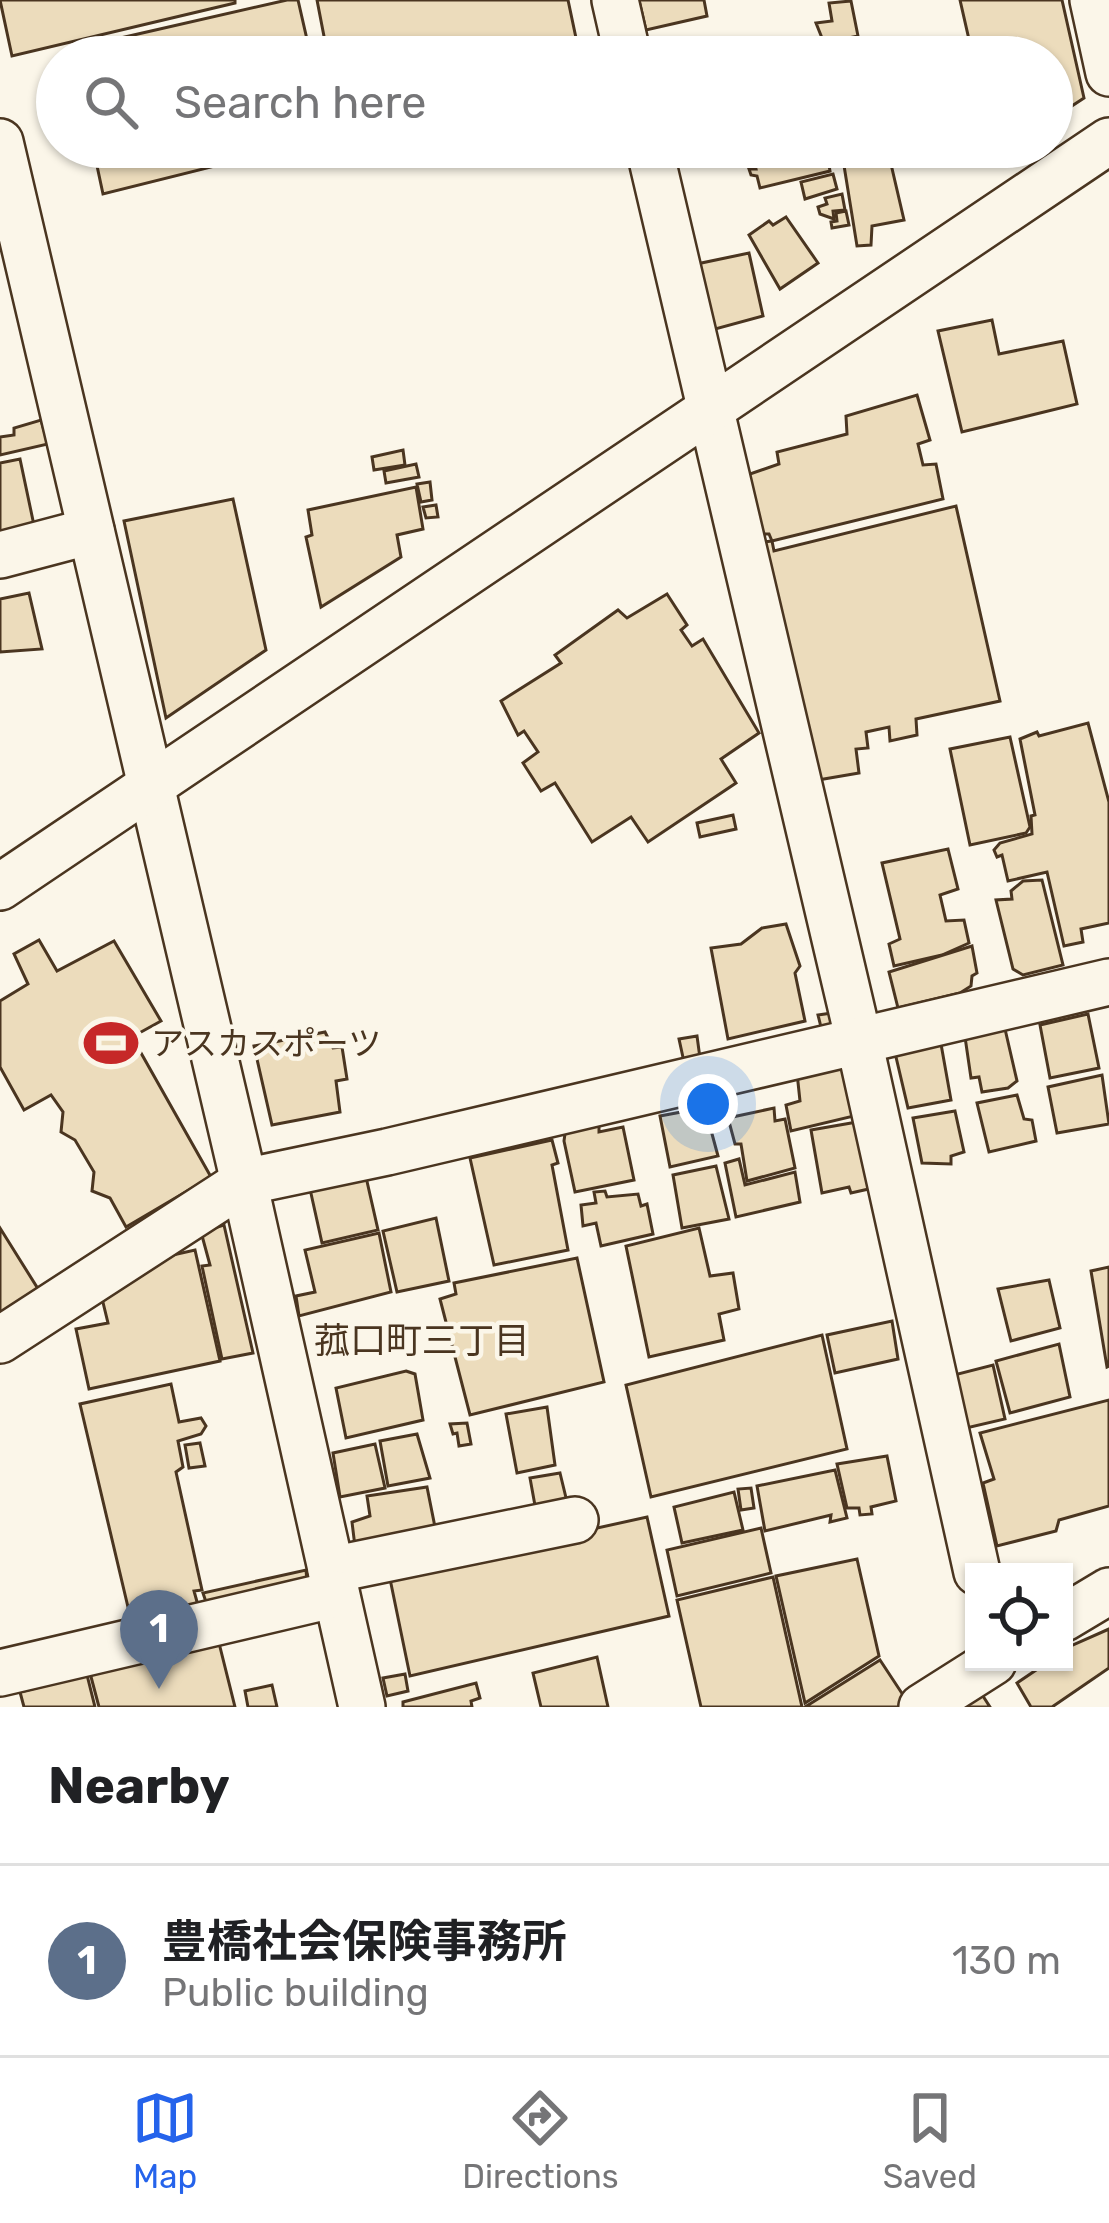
<!DOCTYPE html>
<html lang="en">
<head>
<meta charset="utf-8">
<style>
	:root { --surface:#fff; --page:#f6f6f6; --text:#202124; --muted:#757577; --line:#e0e0e0; --accent:#2563eb }
	body { margin:0; font-family:Rubik,"Noto Sans JP",sans-serif; background:var(--page); color:var(--text) }
	.controls { position:absolute; right:36px; bottom:36px; display:grid; overflow:hidden; border-radius:0px; box-shadow:0 3px 9px #0004 }
	.controls button { width:108px; height:108px; display:grid; place-items:center; padding:0; border:0; border-bottom:3px solid var(--line); background:var(--surface); color:var(--text); font:60px sans-serif }
	.you { position:absolute; left:708px; top:1104px; width:42px; height:42px; margin:-30px; border:9px solid #fff; border-radius:50%; background:#1a73e8; box-shadow:0 0 0 18px #1a73e833 }
	.badge { display:grid; place-items:center; width:78px; height:78px; border-radius:50%; background:var(--accent); color:#fff; font-size:39px; font-weight:700 }
	.pin { position:absolute; translate:-50% -99px; filter:drop-shadow(0 3px 6px #0008) }
	.pin::after { content:''; position:absolute; top:63px; width:42px; height:36px; background:inherit; clip-path:polygon(0 0,100% 0,50% 100%) }
	.list { margin:0; padding:0; list-style:none }
	h2 { display:flex; justify-content:space-between; align-items:center; height:156px; margin:0; padding:0 48px; font-size:51px }
	h2 small { font-size:39px; font-weight:400; color:var(--muted) }
	.list li { display:grid; grid-template-columns:78px 1fr auto; gap:36px; align-items:center; box-sizing:border-box; height:192px; padding:0 48px; border-top:3px solid var(--line) }
	.list b { display:block; font-size:45px; white-space:nowrap }
	.list p { margin:0; font-size:39px; white-space:nowrap; color:var(--muted) }
	.list em { font-size:39px; font-style:normal; color:var(--muted) }
	.icon { flex:none; width:66px; height:66px; fill:none; stroke:currentColor; stroke-width:2; stroke-linecap:round; stroke-linejoin:round }
	.map { position:relative; flex:none; width:1109px; height:1707px; overflow:hidden }
	.search { position:absolute; background:var(--surface); box-shadow:0 3px 9px #0004; left:36px; right:36px; top:36px; height:132px; display:flex; align-items:center; gap:30px; box-sizing:border-box; padding:0 42px; border-radius:66px; color:var(--muted); font-size:45px }
	.sheet { height:348px; background:var(--surface) }
	nav { display:flex; justify-content:space-around; align-items:center; box-sizing:border-box; height:168px; border-top:3px solid var(--line); background:var(--surface); font-size:33px; color:var(--muted) }
	nav a { display:grid; justify-items:center; gap:6px }
	nav .on { color:var(--accent) }
	.map>svg:first-child { display:block }
	.building { fill:#ecdcbc; stroke:#4a3520; stroke-width:3 }
	.lines { fill:none; stroke-linecap:round; stroke-linejoin:round }
	.minor-casing { stroke:#4a3520; stroke-width:50 }
	.minor { stroke:#fbf6e9; stroke-width:45 }
	.labels { text-anchor:middle; stroke-width:9; stroke-linejoin:round; paint-order:stroke }
	.poi-label { font-size:33px; fill:#4a3520; stroke:#fbf6e9; text-anchor:start }
	.neighbourhood-label { font-size:36px; fill:#4a3520; stroke:#fbf6e9 }
</style>
</head>
<body>
<div class="map">
<svg width="1109" height="1707" viewBox="0 0 1109 1707">
	<rect width="100%" height="100%" fill="#fbf6e9"/>
	<g class="building">
		<path d="M0 0H235V3L12 56Z"/>
		<path d="M287 0H298L311 57H92L90 45Z"/>
		<path d="M317 0H568L580 57H328Z"/>
		<path d="M639 0H704L707 16 646 30Z"/>
		<path d="M960 0H1062L1084 98 1052 119V57H973Z"/>
		<path d="M851 1 858 36 824 43 816 23 832 21 829 3Z"/>
		<path d="M859 42 862 57H826L825 50Z"/>
		<path d="M93 147H291L103 194Z"/>
		<path d="M751 147H826L830 171 760 188 757 176 751 175 749 169H756Z"/>
		<path d="M841 147H887L904 220 872 226 871 245 857 246Z"/>
		<path d="M980 147H1010L984 164Z"/>
		<path d="M833 174 837 189 805 199 801 182Z"/>
		<path d="M842 194 845 210 833 211 834 219 820 214 818 207 827 204 825 198Z"/>
		<path d="M846 211 849 225 832 228 831 222 837 221 836 213Z"/>
		<path d="M786 217 818 263 780 289 749 235 769 221 773 225Z"/>
		<path d="M749 253 763 316 708 331 692 265Z"/>
		<path d="M992 320 999 354 1063 341 1077 404 962 432 938 331Z"/>
		<path d="M917 395 930 440 918 444 923 465 936 464 943 499 772 541 769 534H755L747 475 779 464 777 452 847 434 846 416Z"/>
		<path d="M41 420 48 444 0 455V437L14 435V428Z"/>
		<path d="M403 450 405 465 374 470 372 457Z"/>
		<path d="M20 459 35 530 0 538V463Z"/>
		<path d="M416 464 419 477 386 483 384 471Z"/>
		<path d="M430 482 432 500 421 502 417 484Z"/>
		<path d="M416 487 423 529 397 535 401 557 321 607 306 537 312 535 308 510Z"/>
		<path d="M233 499 266 650 166 718 124 521Z"/>
		<path d="M436 505 438 517 426 518 423 507Z"/>
		<path d="M956 506 1000 701 916 719 917 735 890 741 889 727 866 732 868 748 856 749 859 773 818 780 757 543 772 541 774 551Z"/>
		<path d="M29 593 42 649 0 652V599Z"/>
		<path d="M667 594 687 625 681 630 692 646 703 639 759 733 721 759 736 783 648 842 631 817 592 842 555 783 541 791 523 763 538 752 524 731 518 735 501 701 561 663 555 655 618 610 627 618Z"/>
		<path d="M1088 723 1109 802V923L1081 929 1083 942 1064 946 1047 872 1008 881 1002 855 997 857 994 850 1000 843 1032 834 1031 816 1035 815 1020 739 1037 732 1039 736Z"/>
		<path d="M1010 737 1030 827 1026 833 970 845 950 749Z"/>
		<path d="M733 815 736 829 700 837 697 823Z"/>
		<path d="M948 849 958 889 940 895 946 921 964 920 969 943 942 955 894 966 889 944 900 939 882 863Z"/>
		<path d="M1042 880 1063 965 1023 975 1013 969 996 900 1012 899 1011 891 1023 881Z"/>
		<path d="M786 924 800 966 795 973 805 1021 728 1039 711 948 741 944 762 928Z"/>
		<path d="M39 940 57 971 114 941 161 1021 132 1037 211 1177 126 1227 110 1198 92 1191 94 1172 75 1140 61 1132 63 1112 51 1095 24 1110 0 1067V1001L28 984 14 954Z"/>
		<path d="M972 946 977 973 972 976 971 986 960 993 898 1008 889 972Z"/>
		<path d="M832 1013 834 1026 821 1027 818 1015Z"/>
		<path d="M1088 1014 1099 1068 1050 1078 1040 1025Z"/>
		<path d="M1005 1029 1017 1081 1008 1088 982 1092 979 1077 971 1078 965 1037Z"/>
		<path d="M325 1032 333 1048 342 1047 347 1079 336 1081 340 1112 272 1125 254 1046Z"/>
		<path d="M697 1036 700 1058 684 1062 679 1039Z"/>
		<path d="M941 1044 951 1100 908 1108 896 1057 900 1050Z"/>
		<path d="M842 1064 854 1116 791 1131 786 1105 800 1101 797 1073Z"/>
		<path d="M1102 1075 1109 1124 1057 1133 1048 1087Z"/>
		<path d="M1017 1095 1024 1119 1032 1120 1036 1141 989 1152 977 1103Z"/>
		<path d="M702 1097 718 1156 670 1167 660 1116 692 1110 688 1098Z"/>
		<path d="M774 1108 775 1121 785 1119 795 1168 747 1181 741 1144H735L728 1118Z"/>
		<path d="M955 1111 964 1152 951 1156V1164L922 1163 913 1118Z"/>
		<path d="M599 1121V1132L623 1127 634 1180 575 1192 564 1141 566 1126Z"/>
		<path d="M857 1122 867 1159 862 1160 865 1172 871 1174 873 1188 851 1193 849 1187 822 1193 811 1130Z"/>
		<path d="M552 1140 558 1163 552 1165 568 1250 494 1265 470 1158Z"/>
		<path d="M739 1159 745 1185 795 1172 800 1202 736 1217 725 1163Z"/>
		<path d="M716 1166 729 1219 682 1228 673 1175Z"/>
		<path d="M366 1177 378 1230 322 1243 310 1189Z"/>
		<path d="M605 1191 607 1197 638 1194 641 1206 647 1204 653 1234 601 1246 596 1223 583 1226 581 1205 596 1203 594 1192Z"/>
		<path d="M436 1218 449 1281 397 1292 383 1231Z"/>
		<path d="M224 1225 253 1353 222 1359 202 1266 210 1265 201 1232Z"/>
		<path d="M0 1228 40 1292 0 1314Z"/>
		<path d="M699 1228 710 1276 733 1273 739 1309 719 1314 724 1340 649 1357 626 1246Z"/>
		<path d="M379 1233 391 1292 299 1316 296 1296 315 1292 305 1250Z"/>
		<path d="M171 1248 173 1255 195 1250 220 1361 89 1389 76 1329 108 1323 100 1290Z"/>
		<path d="M577 1258 604 1382 470 1415 440 1299 456 1294 454 1283Z"/>
		<path d="M1109 1267V1366L1107 1367 1091 1271Z"/>
		<path d="M1049 1280 1060 1328 1011 1341 998 1289Z"/>
		<path d="M892 1321 898 1359 835 1373 827 1335Z"/>
		<path d="M822 1335 847 1449 651 1497 626 1385Z"/>
		<path d="M1059 1344 1070 1397 1010 1413 996 1361Z"/>
		<path d="M993 1365 1005 1419 962 1429 950 1376Z"/>
		<path d="M406 1371 415 1374 423 1420 346 1438 336 1388Z"/>
		<path d="M171 1384 179 1422 201 1418 206 1426 201 1434 178 1441 183 1467 176 1472 202 1590 194 1591 199 1609 132 1624 80 1404Z"/>
		<path d="M1109 1400V1506L1059 1520 1056 1531 997 1546 983 1483 994 1479 980 1433Z"/>
		<path d="M547 1407 555 1465 517 1473 506 1414Z"/>
		<path d="M467 1423 471 1444 459 1446 457 1433 453 1434 450 1424Z"/>
		<path d="M417 1434 430 1478 388 1486 380 1441Z"/>
		<path d="M200 1443 205 1466 189 1468 185 1445Z"/>
		<path d="M375 1444 385 1488 340 1497 333 1453Z"/>
		<path d="M887 1456 896 1501 871 1507 872 1514 860 1515 859 1508H847L837 1464Z"/>
		<path d="M835 1470 847 1518 830 1522 831 1515 765 1531 757 1486Z"/>
		<path d="M560 1473 568 1506 536 1511 530 1478Z"/>
		<path d="M427 1487 436 1532 356 1555 352 1522 370 1516 367 1496Z"/>
		<path d="M751 1488 754 1508 741 1510 738 1489Z"/>
		<path d="M734 1492 743 1530 682 1543 674 1507Z"/>
		<path d="M647 1517 669 1616 410 1676 389 1574Z"/>
		<path d="M761 1528 771 1573 677 1596 667 1550Z"/>
		<path d="M857 1559 879 1656 805 1703 776 1576Z"/>
		<path d="M306 1570 307 1581 207 1605 203 1593Z"/>
		<path d="M773 1577 802 1707H701L677 1600Z"/>
		<path d="M1109 1629V1668L1052 1707H1031L1017 1683 1048 1662 1054 1665 1064 1662 1068 1658 1064 1649Z"/>
		<path d="M219 1643 235 1707H99L90 1673Z"/>
		<path d="M597 1657 608 1707H541L533 1673Z"/>
		<path d="M880 1660 907 1701 898 1707H805Z"/>
		<path d="M405 1674 408 1691 387 1696 383 1678Z"/>
		<path d="M87 1675 95 1707H24L20 1692Z"/>
		<path d="M476 1683 480 1698 471 1701 472 1707H403V1702Z"/>
		<path d="M272 1685 277 1707H248L245 1691Z"/>
		<path d="M981 1693 990 1707H957Z"/>
	</g>
	<g class="lines">
		<defs>
			<g id="minor">
				<path d="M615 0 628 57"/>
				<path d="M1093 0 1109 73"/>
				<path d="M0 142 244 1182 362 1707"/>
				<path d="M649 147 859 1041 977 1572"/>
				<path d="M0 555 91 531"/>
				<path d="M0 887 1109 141"/>
				<path d="M0 1340 244 1182 387 1152 1109 982"/>
				<path d="M331 1570 575 1520"/>
				<path d="M1064 1618 1109 1591"/>
				<path d="M0 1673 336 1594"/>
				<path d="M922 1707 993 1662"/>
			</g>
		</defs>
		<use href="#minor" class="minor-casing"/>
		<use href="#minor" class="minor"/>
	</g>
	<defs>
		<symbol id="stadium-bare" viewBox="-9 -9 18 18"><path d="M0-5a6.5 5 0 1 0 0 10a6.5 5 0 1 0 0-10ZM-3.5-1.8h7v3.6h-7Z" fill="#c62828" stroke="#fbf6e9" stroke-width="2.5" paint-order="stroke"/></symbol>
	</defs>
	<g fill-rule="evenodd">
		<use href="#stadium-bare" x="73" y="1005" width="76" height="76"/>
	</g>
	<g class="labels">
		<g class="poi-label">
			<text x="151" y="1055">アスカスポーツ</text>
		</g>
		<g class="neighbourhood-label">
			<text x="422" y="1353">菰口町三丁目</text>
		</g>
	</g>
</svg>
<div class="controls">
<button><svg class="icon" aria-label="locate" viewBox="0 0 24 24"><circle cx="12" cy="12" r="6"/><path d="M12 2v4M12 18v4M2 12h4M18 12h4"/></svg></button>
</div>
<div class="you"></div>
<div class="pin badge" style="left:159px;top:1689px;background:#5c6f8a">1</div>
<div class="search"><svg class="icon" aria-label="search" viewBox="0 0 24 24"><circle cx="10" cy="10" r="6"/><path d="M15 15l6 6"/></svg>Search here</div>
</div>
<section class="sheet">
<h2>Nearby<small></small></h2>
<ul class="list">
<li><span class="badge" style="background:#5c6f8a">1</span><div><b>豊橋社会保険事務所</b><p>Public building</p></div><em>130 m</em></li>
</ul>
</section>
<nav>
<a class="on"><svg class="icon" aria-label="map" viewBox="0 0 24 24"><path d="M3 6l6-2 6 2 6-2v14l-6 2-6-2-6 2zM9 4v14M15 6v14"/></svg>Map</a>
<a><svg class="icon" aria-label="directions" viewBox="0 0 24 24"><path d="M12 3l9 9-9 9-9-9zM9 14v-3h6M13 9l2 2-2 2"/></svg>Directions</a>
<a><svg class="icon" aria-label="saved" viewBox="0 0 24 24"><path d="M7 4h10v16l-5-4-5 4z"/></svg>Saved</a>
</nav>
</body>
</html>
